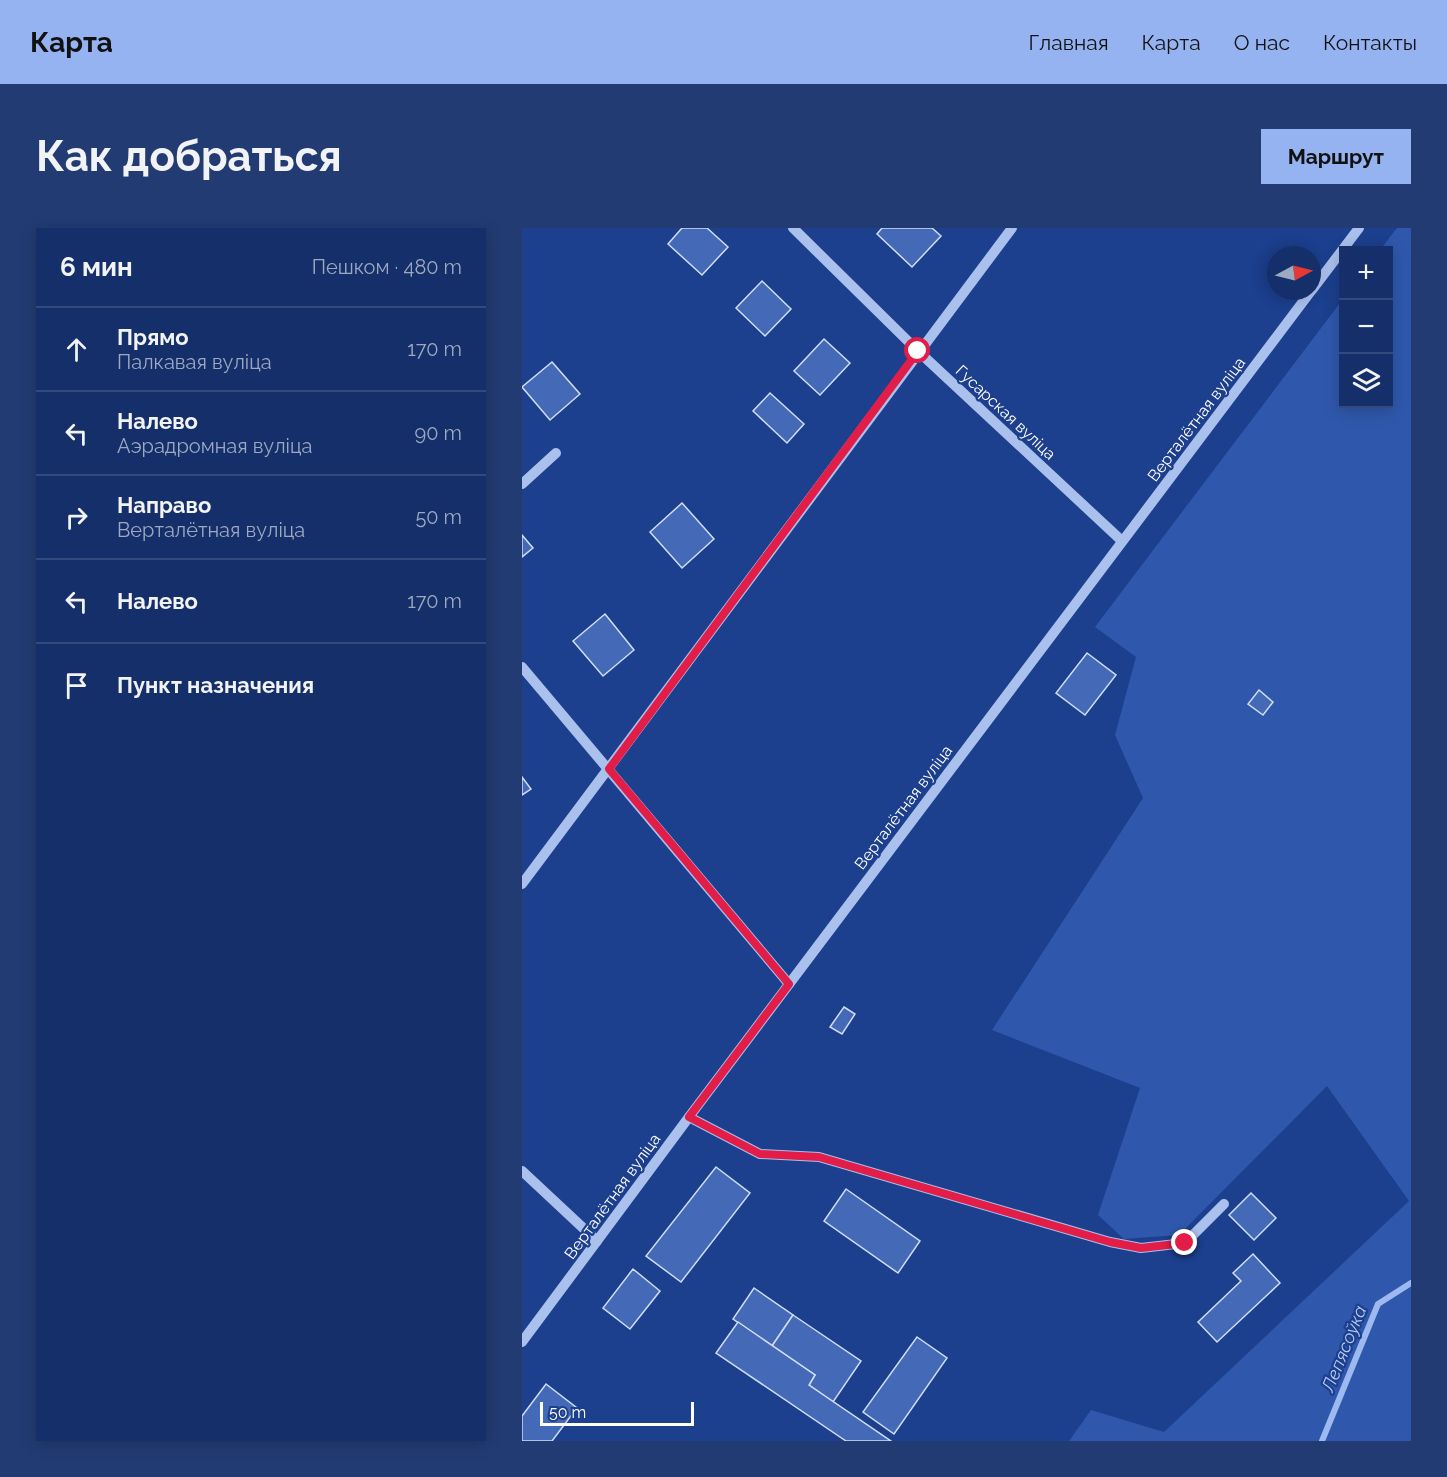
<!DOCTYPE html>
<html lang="ru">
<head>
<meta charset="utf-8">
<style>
	:root { --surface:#152f6a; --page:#223b72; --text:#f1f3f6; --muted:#9da9c1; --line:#344a7e; --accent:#95b2f1 }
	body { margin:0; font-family:Raleway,sans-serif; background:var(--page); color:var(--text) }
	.controls { position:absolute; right:18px; top:18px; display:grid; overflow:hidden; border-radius:0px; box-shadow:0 3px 15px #0003 }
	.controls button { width:54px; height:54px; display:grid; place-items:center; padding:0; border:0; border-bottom:2px solid var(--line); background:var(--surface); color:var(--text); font:30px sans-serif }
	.compass { position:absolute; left:745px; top:18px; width:54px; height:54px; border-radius:50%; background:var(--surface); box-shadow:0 3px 15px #0003; rotate:83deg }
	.scale { position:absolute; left:18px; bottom:15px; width:154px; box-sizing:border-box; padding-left:6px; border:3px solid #fff; border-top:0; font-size:16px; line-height:21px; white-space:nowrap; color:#fff; -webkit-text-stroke:4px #1c3f8e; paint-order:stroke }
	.stop { position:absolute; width:18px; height:18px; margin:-14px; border:4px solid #e11d48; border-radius:50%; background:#fff }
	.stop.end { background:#e11d48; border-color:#fff; box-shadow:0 2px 6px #0008 }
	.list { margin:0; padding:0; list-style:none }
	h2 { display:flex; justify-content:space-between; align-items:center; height:78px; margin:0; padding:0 24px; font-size:26px }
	h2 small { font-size:20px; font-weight:400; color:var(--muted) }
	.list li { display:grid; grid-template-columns:39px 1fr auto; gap:18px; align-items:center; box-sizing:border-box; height:84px; padding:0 24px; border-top:2px solid var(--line) }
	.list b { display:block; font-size:22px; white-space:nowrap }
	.list p { margin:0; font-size:20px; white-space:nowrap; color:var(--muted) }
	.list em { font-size:20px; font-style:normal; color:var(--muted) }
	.icon { flex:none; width:33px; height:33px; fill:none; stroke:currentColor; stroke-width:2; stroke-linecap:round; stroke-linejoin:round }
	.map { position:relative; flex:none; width:889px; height:1213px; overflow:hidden; border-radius:0px }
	header { display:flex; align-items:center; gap:36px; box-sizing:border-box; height:84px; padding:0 30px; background:var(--accent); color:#111 }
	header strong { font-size:28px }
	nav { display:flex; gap:33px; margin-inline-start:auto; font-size:21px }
	.intro { display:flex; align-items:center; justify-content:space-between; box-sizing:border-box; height:144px; padding:0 36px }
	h1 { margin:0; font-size:42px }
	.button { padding:15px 27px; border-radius:0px; background:var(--accent); color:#111; font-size:21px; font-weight:700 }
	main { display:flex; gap:36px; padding:0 36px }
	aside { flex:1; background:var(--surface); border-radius:0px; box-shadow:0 3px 15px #0003 }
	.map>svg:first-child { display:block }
	.green { fill:#2f58ac }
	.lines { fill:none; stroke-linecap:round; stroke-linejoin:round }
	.stream { stroke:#9db9ef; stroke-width:6 }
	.building { fill:#4469b6; stroke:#d0ddfa; stroke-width:1.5 }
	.minor { stroke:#aac0ed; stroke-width:10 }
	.route { stroke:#e11d48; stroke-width:8 }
	.labels { text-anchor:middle; stroke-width:4.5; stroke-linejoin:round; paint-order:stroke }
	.street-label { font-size:16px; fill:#fff; stroke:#1c3f8e }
	.water-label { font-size:18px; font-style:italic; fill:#b6caf4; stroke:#1c3f8e }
</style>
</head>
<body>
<header>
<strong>Карта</strong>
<nav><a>Главная</a><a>Карта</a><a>О нас</a><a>Контакты</a></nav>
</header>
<div class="intro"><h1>Как добраться</h1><a class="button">Маршрут</a></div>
<main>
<aside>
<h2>6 мин<small>Пешком · 480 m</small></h2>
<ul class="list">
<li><svg class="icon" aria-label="ahead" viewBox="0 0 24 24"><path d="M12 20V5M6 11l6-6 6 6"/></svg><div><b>Прямо</b><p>Палкавая вуліца</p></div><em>170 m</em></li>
<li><svg class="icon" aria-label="left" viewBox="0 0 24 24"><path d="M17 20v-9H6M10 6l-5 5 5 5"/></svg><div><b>Налево</b><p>Аэрадромная вуліца</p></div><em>90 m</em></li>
<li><svg class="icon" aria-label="right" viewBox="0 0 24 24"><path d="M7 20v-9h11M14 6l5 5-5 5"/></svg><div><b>Направо</b><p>Верталётная вуліца</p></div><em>50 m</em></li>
<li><svg class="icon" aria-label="left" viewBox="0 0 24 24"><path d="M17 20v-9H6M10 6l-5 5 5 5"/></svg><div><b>Налево</b></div><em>170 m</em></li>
<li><svg class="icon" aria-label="arrive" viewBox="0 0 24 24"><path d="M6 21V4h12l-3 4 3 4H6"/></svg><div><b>Пункт назначения</b></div></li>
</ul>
</aside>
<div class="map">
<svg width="889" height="1213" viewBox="0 0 889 1213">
	<rect width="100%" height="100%" fill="#1c3f8e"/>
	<path class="green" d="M875 0H889V1213H547L569 1182 642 1204 887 973 805 858 657 1007 602 1011 576 987 618 860 470 802 621 570 593 507 614 429 573 399 821 71 822 176H866V22H858Z"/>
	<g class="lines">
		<path class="stream" d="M800 1213 856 1076 889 1055"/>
	</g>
	<g class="building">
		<path d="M160 0H185L206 19 180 47 146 16Z"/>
		<path d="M360 0H410L419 8 390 39 355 6Z"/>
		<path d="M240 53 269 81 243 108 214 80Z"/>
		<path d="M302 111 328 135 298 167 272 143Z"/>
		<path d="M30 134 58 166 28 192 0 159Z"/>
		<path d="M248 165 282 196 265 215 231 183Z"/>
		<path d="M160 275 192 311 160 340 128 304Z"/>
		<path d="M0 307 11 320 0 329Z"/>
		<path d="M83 386 112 422 81 448 51 413Z"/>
		<path d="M565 425 594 447 563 487 534 465Z"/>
		<path d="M737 462 751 474 741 487 726 476Z"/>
		<path d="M0 549 9 561 0 567Z"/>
		<path d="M322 779 333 786 320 806 308 799Z"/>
		<path d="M194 939 228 965 159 1054 124 1028Z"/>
		<path d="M324 961 398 1013 376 1045 302 993Z"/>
		<path d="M729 965 754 990 732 1012 707 987Z"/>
		<path d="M731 1026 758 1055 695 1114 676 1094 719 1053 711 1045Z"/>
		<path d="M111 1041 138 1063 108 1101 81 1080Z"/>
		<path d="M232 1060 271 1087 250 1118 211 1091Z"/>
		<path d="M271 1087 339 1133 311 1174 287 1157 293 1147 250 1118Z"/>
		<path d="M216 1094 293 1147 287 1157 369 1213H324L194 1125Z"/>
		<path d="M395 1109 425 1130 372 1206 341 1184Z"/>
		<path d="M24 1156 55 1180 30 1213H0V1188Z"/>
	</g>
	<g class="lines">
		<g class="minor">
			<path d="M271 0 396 123 600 313"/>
			<path d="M790 62 837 0"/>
			<path d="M0 256 34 225"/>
			<path d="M0 439 267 756"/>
			<path d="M0 656 490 0"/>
			<path d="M167 889 238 926 297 929 588 1014 619 1020 663 1015 702 976"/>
			<path d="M0 943 75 1013"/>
			<path d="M0 1114 167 889 789 63"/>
		</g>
	</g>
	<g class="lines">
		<path class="route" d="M396 123 87 541 267 756 167 889 238 926 297 929 588 1014 619 1020 663 1015"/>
	</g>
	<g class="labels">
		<g class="street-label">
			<text transform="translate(484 184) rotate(43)" y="6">Гусарская вуліца</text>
			<text transform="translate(674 191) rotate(-53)" y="6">Верталётная вуліца</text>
			<text transform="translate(381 579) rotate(-53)" y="6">Верталётная вуліца</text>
			<text transform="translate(90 968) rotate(-54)" y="6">Верталётная вуліца</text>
		</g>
		<g class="water-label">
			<text transform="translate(822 1121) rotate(-68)" y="6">Лепясоўка</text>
		</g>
	</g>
</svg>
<div class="controls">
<button>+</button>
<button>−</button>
<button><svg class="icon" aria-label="layers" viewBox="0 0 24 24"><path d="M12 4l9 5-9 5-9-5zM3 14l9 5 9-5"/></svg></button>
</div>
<svg class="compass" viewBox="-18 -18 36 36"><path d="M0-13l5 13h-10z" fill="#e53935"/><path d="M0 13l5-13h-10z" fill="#9da9c1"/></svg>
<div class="scale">50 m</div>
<div class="stop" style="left:396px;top:123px"></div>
<div class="stop end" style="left:663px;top:1015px"></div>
</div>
</main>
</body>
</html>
